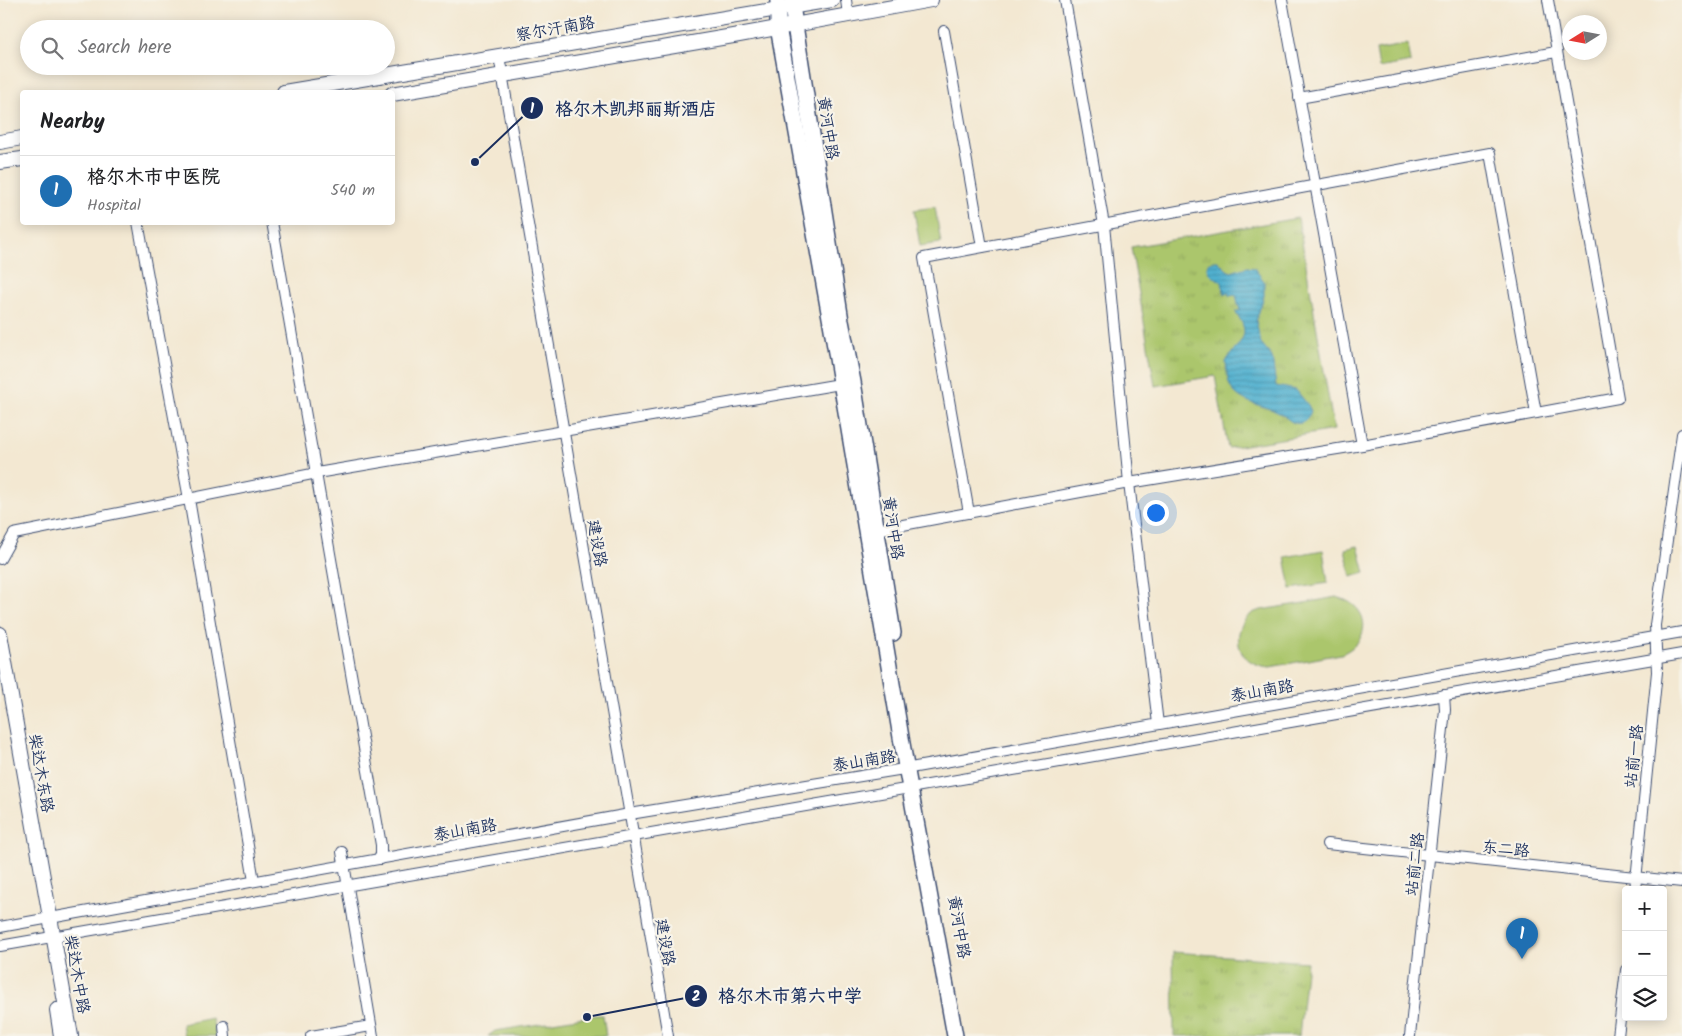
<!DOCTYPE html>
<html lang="en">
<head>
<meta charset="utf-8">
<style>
	:root { --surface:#fff; --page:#f2f2f2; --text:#202124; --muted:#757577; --line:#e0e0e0; --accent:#1f6fb2 }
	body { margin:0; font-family:Kalam,"LXGW WenKai TC",sans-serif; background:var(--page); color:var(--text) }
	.controls { position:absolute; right:15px; bottom:15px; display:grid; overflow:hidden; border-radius:5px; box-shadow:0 2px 12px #0003 }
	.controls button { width:45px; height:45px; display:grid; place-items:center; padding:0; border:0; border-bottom:1px solid var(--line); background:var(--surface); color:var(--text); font:25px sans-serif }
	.compass { position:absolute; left:1562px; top:15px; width:45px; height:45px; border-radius:50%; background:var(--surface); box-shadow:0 2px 12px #0003; rotate:259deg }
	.you { position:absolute; left:1155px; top:512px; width:18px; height:18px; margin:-12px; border:4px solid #fff; border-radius:50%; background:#1a73e8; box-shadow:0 0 0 8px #1a73e833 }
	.badge { display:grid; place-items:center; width:32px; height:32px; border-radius:50%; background:var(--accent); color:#fff; font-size:16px; font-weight:700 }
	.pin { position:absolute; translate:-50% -41px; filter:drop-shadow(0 1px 2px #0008) }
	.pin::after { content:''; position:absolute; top:26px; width:18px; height:15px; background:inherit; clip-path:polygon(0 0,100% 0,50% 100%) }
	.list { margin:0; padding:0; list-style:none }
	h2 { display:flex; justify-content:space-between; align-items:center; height:65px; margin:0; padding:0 20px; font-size:21px }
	h2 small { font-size:16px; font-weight:400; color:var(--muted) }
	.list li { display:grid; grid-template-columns:32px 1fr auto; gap:15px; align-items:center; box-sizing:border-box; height:70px; padding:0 20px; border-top:1px solid var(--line) }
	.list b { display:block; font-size:19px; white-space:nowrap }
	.list p { margin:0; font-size:16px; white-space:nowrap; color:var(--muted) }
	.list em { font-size:16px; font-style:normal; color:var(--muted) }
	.icon { flex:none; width:28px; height:28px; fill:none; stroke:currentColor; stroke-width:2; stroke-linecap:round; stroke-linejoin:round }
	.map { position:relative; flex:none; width:1682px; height:1036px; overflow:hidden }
	.search { position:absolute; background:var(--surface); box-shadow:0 2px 12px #0003; left:20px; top:20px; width:375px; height:55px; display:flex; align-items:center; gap:12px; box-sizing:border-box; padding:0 18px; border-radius:28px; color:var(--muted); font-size:19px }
	.panel { position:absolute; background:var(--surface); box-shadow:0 2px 12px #0003; left:20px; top:90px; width:375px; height:135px; border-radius:5px }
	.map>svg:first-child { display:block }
	.grass { fill:url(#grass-tufts); stroke:#637a65 }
	.garden { fill:#abc66c; stroke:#637a65 }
	.water { fill:url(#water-rules); stroke:#367096 }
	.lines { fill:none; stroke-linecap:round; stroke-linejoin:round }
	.minor-casing { stroke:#3b4b6f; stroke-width:12 }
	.major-casing { stroke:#3b4b6f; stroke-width:16 }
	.highway-casing { stroke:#3b4b6f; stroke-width:18 }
	.minor { stroke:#fff; stroke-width:10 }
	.major { stroke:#fff; stroke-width:14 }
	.highway { stroke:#fff; stroke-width:15 }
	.labels { text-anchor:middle; stroke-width:4.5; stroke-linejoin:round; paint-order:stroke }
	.street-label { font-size:16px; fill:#1b2f5e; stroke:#f7f3e8 }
	.leader { fill:none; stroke:#1b2f5e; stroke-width:2 }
	.callout-dot { fill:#1b2f5e; stroke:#f7f3e8; stroke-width:2 }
	.mark-label { font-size:15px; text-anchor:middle; font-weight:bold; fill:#fff }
	.callout-label { font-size:18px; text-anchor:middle; font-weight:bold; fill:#1b2f5e; stroke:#f7f3e8; stroke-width:4.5; stroke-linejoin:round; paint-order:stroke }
</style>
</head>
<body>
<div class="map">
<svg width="1682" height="1036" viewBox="0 0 1682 1036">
	<defs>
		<pattern id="grass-tufts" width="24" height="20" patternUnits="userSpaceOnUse" patternTransform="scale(1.25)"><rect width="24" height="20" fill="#abc66c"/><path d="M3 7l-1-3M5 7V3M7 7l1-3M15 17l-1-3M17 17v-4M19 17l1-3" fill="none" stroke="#93aa60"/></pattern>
		<pattern id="water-rules" width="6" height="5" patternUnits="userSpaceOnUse" patternTransform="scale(1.25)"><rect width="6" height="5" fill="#51b0cf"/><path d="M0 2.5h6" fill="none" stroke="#4290ab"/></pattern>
	</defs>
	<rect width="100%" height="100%" fill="#f7f3e8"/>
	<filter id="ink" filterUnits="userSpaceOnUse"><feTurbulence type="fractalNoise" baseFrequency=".02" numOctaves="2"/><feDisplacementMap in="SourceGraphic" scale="10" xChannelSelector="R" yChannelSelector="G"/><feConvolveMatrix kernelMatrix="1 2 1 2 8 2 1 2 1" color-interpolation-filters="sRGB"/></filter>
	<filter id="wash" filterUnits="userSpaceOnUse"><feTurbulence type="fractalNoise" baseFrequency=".0096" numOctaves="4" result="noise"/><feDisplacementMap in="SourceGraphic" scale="20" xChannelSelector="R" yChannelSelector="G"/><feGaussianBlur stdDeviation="1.12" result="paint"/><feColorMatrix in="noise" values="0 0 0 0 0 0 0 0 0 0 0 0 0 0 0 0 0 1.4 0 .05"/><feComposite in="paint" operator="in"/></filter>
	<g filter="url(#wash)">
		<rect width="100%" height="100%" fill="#f3e8d2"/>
		<g class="grass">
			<path d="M1298 218 1334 430 1228 448 1215 376 1155 386 1131 247Z"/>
			<path d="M1173 952 1307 962 1299 1036H1174Z"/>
		</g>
		<g class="garden">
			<path d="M1408 44 1411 62 1379 68 1376 50Z"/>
			<path d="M935 207 941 243 920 246 914 210Z"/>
			<path d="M1358 546 1365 573 1351 577 1345 549Z"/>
			<path d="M1323 550 1328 583 1291 589 1285 557Z"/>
			<path d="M1336 597C1371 605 1373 641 1341 654L1270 667C1258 666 1247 662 1241 651 1235 638 1240 620 1253 613 1260 609 1270 609 1279 607 1298 604 1317 601 1336 597Z"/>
			<path d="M597 1015H603L606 1036H488L495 1031Z"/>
			<path d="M212 1018 216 1036H184L182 1024Z"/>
		</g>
		<path class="water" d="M1212 261H1218L1227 270 1231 272 1247 267 1254 268 1264 281V296L1256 321 1261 344 1272 357 1276 386 1296 390 1308 405 1311 411C1309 416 1307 421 1301 423 1294 425 1289 420 1284 416 1269 405 1247 406 1234 392 1227 385 1227 372 1226 362 1239 339 1254 338 1235 311H1240L1236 295 1229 296V293H1224L1222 282C1215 277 1204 274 1208 263Z"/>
	</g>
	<g filter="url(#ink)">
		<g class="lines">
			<defs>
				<g id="minor">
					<path d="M846 0 848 15"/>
					<path d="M1065 0 1104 225 1129 483 1158 724"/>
					<path d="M1282 0 1362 445"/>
					<path d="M944 31 982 247"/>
					<path d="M499 56 668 1036"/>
					<path d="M1299 98 1556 52"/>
					<path d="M138 222 189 499 254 881"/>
					<path d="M272 222 381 845V859"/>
					<path d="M969 513 924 258 1490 153 1536 413"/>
					<path d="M876 530 1129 483 1362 445 1618 398 1548 0"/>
					<path d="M0 559 14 534 317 473 846 383"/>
					<path d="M1327 844 1682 882"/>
					<path d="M342 852 373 1036"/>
					<path d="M1635 890 1657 672 1655 625 1682 434"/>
					<path d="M0 927 630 814 916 767 1682 632"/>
					<path d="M0 946 1682 654"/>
					<path d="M224 1026 225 1036"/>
					<path d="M311 1036 371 1026"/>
					<path d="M1410 1036 1445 710 1444 695"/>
					<path d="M1618 1036 1626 970"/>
				</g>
				<g id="major">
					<path d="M284 92 832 0"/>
					<path d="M392 94 739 35 931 0"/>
					<path d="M0 142 22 138"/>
					<path d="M0 162 22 159"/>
					<path d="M0 634 71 1036"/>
					<path d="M57 1010 61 1036"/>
				</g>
				<g id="highway">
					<path d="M778 0V27L831 323 904 755 955 1036"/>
					<path d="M793 0 792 6 841 321 853 382 893 633"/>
				</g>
			</defs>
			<use href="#minor" class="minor-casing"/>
			<use href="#major" class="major-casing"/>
			<use href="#highway" class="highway-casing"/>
			<use href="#minor" class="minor"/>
			<use href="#major" class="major"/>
			<use href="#highway" class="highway"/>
		</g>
	</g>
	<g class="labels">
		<g class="street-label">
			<text transform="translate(555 28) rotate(-10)" y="6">察尔汗南路</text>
			<text transform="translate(829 128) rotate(81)" y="6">黄河中路</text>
			<text transform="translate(894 528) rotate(81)" y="6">黄河中路</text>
			<text transform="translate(598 543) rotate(80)" y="6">建设路</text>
			<text transform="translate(1262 690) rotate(-10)" y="6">泰山南路</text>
			<text transform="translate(1633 756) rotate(-84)" y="6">站前一路</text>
			<text transform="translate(864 760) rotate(-9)" y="6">泰山南路</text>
			<text transform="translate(42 773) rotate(80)" y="6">柴达木东路</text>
			<text transform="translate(465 829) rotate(-10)" y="6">泰山南路</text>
			<text transform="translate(1506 848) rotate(6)" y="6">东二路</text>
			<text transform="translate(1414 864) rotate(-84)" y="6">站前二路</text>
			<text transform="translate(960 927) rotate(80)" y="6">黄河中路</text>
			<text transform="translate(666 942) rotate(80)" y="6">建设路</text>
			<text transform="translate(78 974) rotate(80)" y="6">柴达木中路</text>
		</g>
	</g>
	<path class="leader" d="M475 162L532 108M587 1017L696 996"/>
	<g class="callout-dot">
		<circle cx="475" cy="162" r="5"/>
		<circle cx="587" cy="1017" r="5"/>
		<circle cx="532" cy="108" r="12"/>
		<circle cx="696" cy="996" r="12"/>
	</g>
	<g class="mark-label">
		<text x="532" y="113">1</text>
		<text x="696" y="1001">2</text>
	</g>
	<g class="callout-label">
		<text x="636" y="115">格尔木凯邦丽斯酒店</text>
		<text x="790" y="1002">格尔木市第六中学</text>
	</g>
</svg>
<div class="controls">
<button>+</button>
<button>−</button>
<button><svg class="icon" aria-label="layers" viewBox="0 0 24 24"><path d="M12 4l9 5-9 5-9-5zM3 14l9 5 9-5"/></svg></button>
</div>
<svg class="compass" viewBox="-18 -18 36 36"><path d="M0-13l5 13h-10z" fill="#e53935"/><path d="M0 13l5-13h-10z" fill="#757577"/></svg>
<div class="you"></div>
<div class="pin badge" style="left:1522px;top:959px">1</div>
<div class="search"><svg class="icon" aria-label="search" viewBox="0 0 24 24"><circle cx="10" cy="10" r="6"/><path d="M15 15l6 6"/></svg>Search here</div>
<section class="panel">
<h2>Nearby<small></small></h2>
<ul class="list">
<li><span class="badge">1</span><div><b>格尔木市中医院</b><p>Hospital</p></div><em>540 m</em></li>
</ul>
</section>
</div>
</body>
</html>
